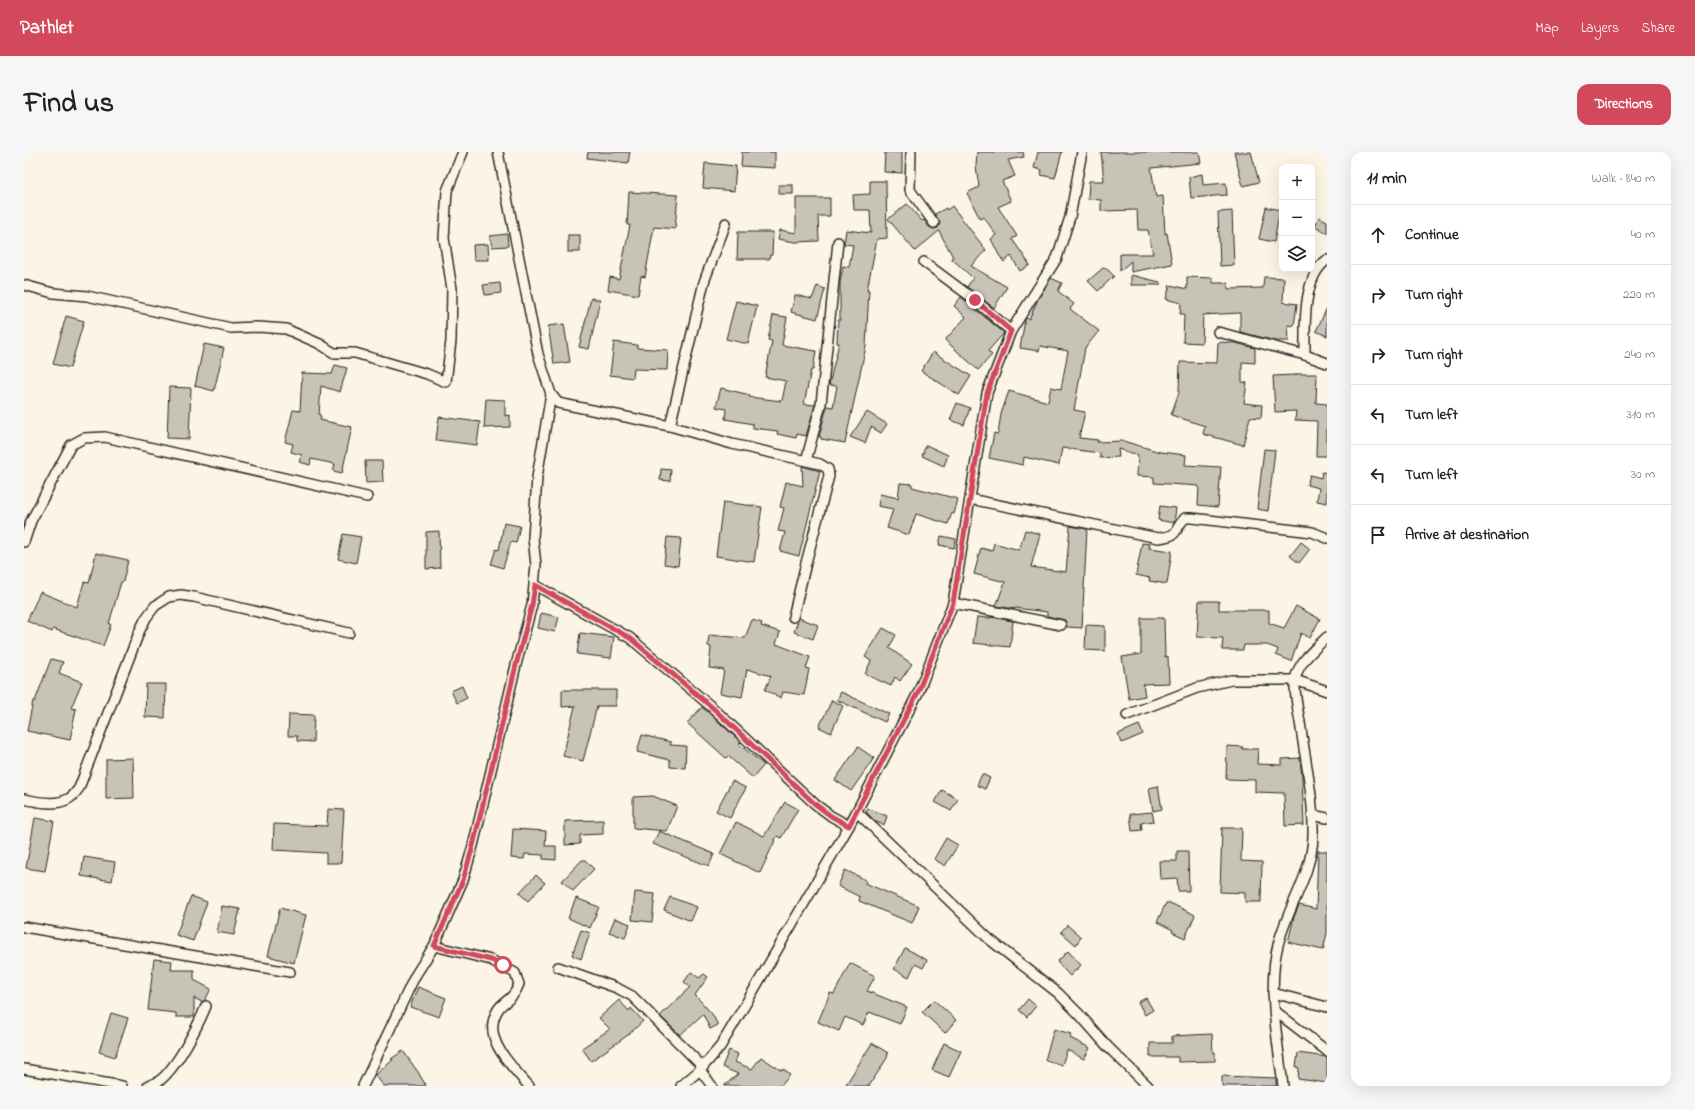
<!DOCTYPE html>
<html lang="en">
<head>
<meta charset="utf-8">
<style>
	:root { --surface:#fff; --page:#f6f6f6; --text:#222; --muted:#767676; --line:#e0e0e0; --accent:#d1495b }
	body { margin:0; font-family:"Indie Flower",sans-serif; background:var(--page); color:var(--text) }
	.controls { position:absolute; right:12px; top:12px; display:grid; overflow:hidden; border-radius:8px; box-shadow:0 4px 16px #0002 }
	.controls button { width:36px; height:36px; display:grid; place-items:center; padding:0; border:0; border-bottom:1px solid var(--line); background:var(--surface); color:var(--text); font:20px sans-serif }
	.stop { position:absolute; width:12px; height:12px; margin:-9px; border:3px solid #d1495b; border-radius:50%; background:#fff }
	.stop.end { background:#d1495b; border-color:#fff; box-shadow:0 1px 4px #0008 }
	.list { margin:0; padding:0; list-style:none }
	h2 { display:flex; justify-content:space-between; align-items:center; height:52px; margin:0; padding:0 16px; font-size:17px }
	h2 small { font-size:13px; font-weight:400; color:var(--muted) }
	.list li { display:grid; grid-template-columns:26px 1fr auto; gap:12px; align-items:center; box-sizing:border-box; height:60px; padding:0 16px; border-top:1px solid var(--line) }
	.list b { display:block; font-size:15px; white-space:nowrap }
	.list em { font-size:13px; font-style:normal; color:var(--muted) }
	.icon { flex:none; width:22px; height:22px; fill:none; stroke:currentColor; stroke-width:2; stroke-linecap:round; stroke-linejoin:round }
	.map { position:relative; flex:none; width:1303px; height:934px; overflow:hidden; border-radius:12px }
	header { display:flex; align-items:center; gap:24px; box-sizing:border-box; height:56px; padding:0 20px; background:var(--accent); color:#fff }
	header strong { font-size:19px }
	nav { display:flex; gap:22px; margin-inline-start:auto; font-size:14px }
	.intro { display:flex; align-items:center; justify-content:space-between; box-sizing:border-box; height:96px; padding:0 24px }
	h1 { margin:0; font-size:28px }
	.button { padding:10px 18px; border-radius:12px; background:var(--accent); color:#fff; font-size:14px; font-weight:700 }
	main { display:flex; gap:24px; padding:0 24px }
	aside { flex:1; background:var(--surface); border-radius:12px; box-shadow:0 4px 16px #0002 }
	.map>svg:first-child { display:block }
	.building { fill:#c8c3b7; stroke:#2b2b2b }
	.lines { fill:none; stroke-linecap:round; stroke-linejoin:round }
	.minor-casing { stroke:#2b2b2b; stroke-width:12 }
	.minor { stroke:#fcf5e5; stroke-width:9 }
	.route { stroke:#d1495b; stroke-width:5 }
</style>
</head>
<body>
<header>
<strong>Pathlet</strong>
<nav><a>Map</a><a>Layers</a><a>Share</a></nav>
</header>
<div class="intro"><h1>Find us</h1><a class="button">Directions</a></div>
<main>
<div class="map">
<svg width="1303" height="934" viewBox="0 0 1303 934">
	<rect width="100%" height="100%" fill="#fcf5e5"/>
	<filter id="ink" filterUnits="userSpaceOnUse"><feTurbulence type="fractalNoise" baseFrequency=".025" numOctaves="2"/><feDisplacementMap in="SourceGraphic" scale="8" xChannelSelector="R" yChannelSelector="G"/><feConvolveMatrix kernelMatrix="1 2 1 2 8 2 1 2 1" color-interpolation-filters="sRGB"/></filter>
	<g filter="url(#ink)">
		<g class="building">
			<path d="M564 0H606L604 11 563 6Z"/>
			<path d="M718 0H751V16L717 14Z"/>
			<path d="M861 0H878V21L860 20Z"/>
			<path d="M953 0H999L1000 5 984 8 991 24 978 29 987 49 974 55 993 84 988 87 1006 113 996 119 987 104 980 110 975 103 967 87 972 83 960 65 956 67 943 41 955 35 952 14Z"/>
			<path d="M1014 0H1038L1031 26 1017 23 1018 18 1010 16Z"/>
			<path d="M1077 0H1175L1177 11 1127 16 1132 45 1139 44 1141 82 1143 81 1148 112 1107 120V109L1096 119V102H1129L1124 78H1114L1113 58 1077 59V48L1064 47 1065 29H1080Z"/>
			<path d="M1210 0H1227L1235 30 1219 34Z"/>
			<path d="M681 11 712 14 710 39 679 36Z"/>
			<path d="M1178 22 1179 33 1202 31 1203 43 1167 46 1165 25Z"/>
			<path d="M846 29H862L863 86 853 87 843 138H845L842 194 821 291 797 287V285H795L803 254 809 255 813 234 805 233 815 191H813L814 168H816V130L819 114 825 115 829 93 820 92 822 78 847 81 846 58H830L829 43 846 42Z"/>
			<rect x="755" y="33" width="14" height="9"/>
			<path d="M605 40 654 43 651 77 630 75 621 125 617 124 614 143 584 138 586 125 595 127 606 73H603Z"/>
			<path d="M772 46H806V64H794L795 89 771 90 754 87 756 78 772 81Z"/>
			<path d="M883 52 898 69 900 68 905 75 910 77 914 76 916 71 911 62 922 56 923 58 928 54 962 98 947 114 983 135 970 156 943 135 949 126 928 107 929 105 915 79 891 99 864 67Z"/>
			<path d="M1242 55 1256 58 1250 90 1235 87Z"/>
			<path d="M1208 59 1210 113 1196 114 1194 60Z"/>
			<path d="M1295 65 1303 69V81L1291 74Z"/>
			<path d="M714 80H749L748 103H746L745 107H713Z"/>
			<path d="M483 82 484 94 468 95 466 84Z"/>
			<rect x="544" y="83" width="12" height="17"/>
			<path d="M464 92 465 108H450L449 93Z"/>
			<path d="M1079 116 1083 117 1090 124 1074 139 1064 129Z"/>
			<path d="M1107 123 1136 130V133H1107Z"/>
			<path d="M1163 125 1189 126V131H1204V137L1239 136 1240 125 1260 126 1259 150 1273 152 1270 174 1264 173 1265 189H1252L1216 180V161L1179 163 1178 191 1159 190 1160 162H1156L1157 151 1142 147 1146 133 1163 137Z"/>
			<path d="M1027 126 1038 131 1034 139 1050 152 1046 157 1075 179 1061 196 1050 258 1061 260 1055 286 1074 288 1073 290 1099 289 1136 300 1162 303 1161 313 1197 315 1194 355 1174 353 1175 334 1130 331V325L1113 324 1114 303 1094 297 1095 305 1076 306V301L1038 296 1035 313 1000 305 999 313 965 306 970 281 974 282 977 262 985 239 1024 250 1027 235 1037 237 1044 199 1016 194 1015 199 996 196 1001 168 1002 166 1005 167 1014 147Z"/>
			<path d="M476 131 477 141 461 143 459 133Z"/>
			<path d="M793 134 801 137 793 167 767 160 771 143 788 147Z"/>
			<path d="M937 145 980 181 964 199 968 203 954 218 921 188 942 165 930 154Z"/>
			<path d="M567 146 576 148 565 197 555 195Z"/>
			<path d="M712 149 733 154 724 192 702 187Z"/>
			<path d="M1303 156V184L1292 179Z"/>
			<path d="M749 163 763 165 758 193 792 199 789 218H787L780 252 791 253 782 284 773 282 772 286 753 282 754 279 729 276V272L701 267 702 257 692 255 697 236 726 243 725 245 758 249 762 229 741 225 748 189 744 188Z"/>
			<path d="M42 164 60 169 46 216 29 212Z"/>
			<path d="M540 172 546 210 530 212 524 174Z"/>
			<path d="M590 190 613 193V196L644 198 643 218 610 217 609 226 586 223Z"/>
			<path d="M1194 190 1212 191 1231 196V211L1218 210V230L1223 231 1220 251 1238 253 1237 266 1226 265 1219 293 1179 282 1181 274 1147 263 1155 240 1156 210 1193 211Z"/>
			<path d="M180 192 200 196 190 239 171 234Z"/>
			<path d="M909 200 947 224 935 243 897 219Z"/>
			<path d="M311 213 323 216 316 240 297 234 295 263 297 264 296 268 328 275 318 321 309 319 311 312 287 307 286 313 276 310 278 303 267 300 269 292 261 290 269 258 276 259 278 221 308 222Z"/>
			<path d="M1272 222H1293L1292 251 1303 252V304H1292L1293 269 1271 268 1272 259 1251 260 1249 224 1272 223Z"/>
			<path d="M145 235 167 236 165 287 143 286Z"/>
			<path d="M462 247 481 248V264L486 263V275L460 276Z"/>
			<path d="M933 251 946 256 940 273 926 268Z"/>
			<path d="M843 260 863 272 857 281 847 275 841 291 826 285Z"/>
			<path d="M415 265 456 270 453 293 412 288Z"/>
			<path d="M902 293 924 303 920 314 898 304Z"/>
			<path d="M1240 297 1251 298 1244 359 1233 357Z"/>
			<path d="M341 309H358L359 330 342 331Z"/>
			<path d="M778 314 796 319 775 404 756 399 761 380 754 379 760 356 756 355 762 330 779 334Z"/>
			<path d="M637 317 647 318 646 329 636 328Z"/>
			<path d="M1298 320 1303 321V351L1293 349 1295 336 1283 333 1286 323 1297 326Z"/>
			<path d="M876 331 888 332V335L934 347 930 362 928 361 924 372 892 362 885 383 863 376 869 357 854 354 856 342 874 346Z"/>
			<path d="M699 350 738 355 730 410 692 404Z"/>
			<path d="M1136 354 1152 356 1150 371 1134 368Z"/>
			<path d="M480 371 496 374 492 391 487 390 479 416 467 412 472 397 475 398Z"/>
			<path d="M1046 374 1063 377 1058 476 1043 475 1041 468 1023 464V460L991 456V457L972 454 981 430 950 422 957 396 968 399 970 391 995 398 1001 378 1016 382 1007 415 1042 420Z"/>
			<path d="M415 379 416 416 402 417V380Z"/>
			<path d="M319 382 337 385 332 411 314 407Z"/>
			<path d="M917 384 932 387 930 396 915 393Z"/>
			<path d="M643 385 657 386 654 414 640 412Z"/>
			<path d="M1277 390 1286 397 1275 411 1266 404Z"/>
			<path d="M1118 391 1126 392 1125 396 1148 399 1143 432 1125 429 1126 426 1112 423Z"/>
			<path d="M72 401 104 408 99 430H97L85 472 87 473 79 494 29 477 28 480 3 469 16 440 53 455 60 430 65 431Z"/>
			<path d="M1175 449H1195V458H1245V471L1260 476 1272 454 1296 467 1286 486 1277 481 1267 509 1252 503 1254 497 1243 493H1220L1219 498H1198L1199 486 1173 485Z"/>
			<path d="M517 461 535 465 531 480 514 476Z"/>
			<path d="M953 465 967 466V465L989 469 986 495 949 491Z"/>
			<path d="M775 466 794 473 789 487 770 480Z"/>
			<path d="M1117 466H1140L1141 505 1144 504 1145 531 1119 532 1121 544 1105 547 1098 505 1117 502Z"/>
			<path d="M728 468 738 471 737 474 756 480 752 492 786 505 782 516 785 517 780 543 759 540 757 546 741 538 747 524 723 517 718 545 696 541 700 518 685 516 687 495 684 494 685 483 721 486Z"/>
			<path d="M1062 473 1081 474V499L1061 498Z"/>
			<path d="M859 476 872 483 865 496 888 512 876 529 871 525 867 534 841 522 847 509 841 505Z"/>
			<path d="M556 481 590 485 587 506 553 502Z"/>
			<path d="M27 507 39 510 35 521 58 530 47 556 52 557 46 588 3 579 9 549H11Z"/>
			<path d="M122 532H142L141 566 121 565Z"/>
			<path d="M438 534 443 546 433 551 427 539Z"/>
			<path d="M538 538H592V554H573L559 609 539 604 551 554 538 555Z"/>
			<path d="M817 540 865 562 861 570 813 548Z"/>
			<path d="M808 548 819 554 807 581 795 575Z"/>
			<path d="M678 555 717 590 715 592 740 613 729 626 704 604 702 606 663 571Z"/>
			<path d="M265 562 290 563 289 590 273 589V584H264Z"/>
			<path d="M1115 573 1119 582 1098 591 1094 582Z"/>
			<path d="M618 583 647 590 646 593 662 594 661 616 646 615V608L613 600Z"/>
			<path d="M1203 594 1219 595 1218 597H1234L1233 612 1258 613V607L1276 606 1278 625 1280 673 1261 674 1260 641 1231 640V628L1202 627Z"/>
			<path d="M834 595 850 606 827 639 811 628Z"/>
			<path d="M109 606 110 646 82 647V607Z"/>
			<path d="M958 622 966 626 961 637 953 633Z"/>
			<path d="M708 629 722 636 706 666 692 659Z"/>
			<path d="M1134 634 1138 657 1129 659 1125 636Z"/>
			<path d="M918 638 934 647 927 659 911 650Z"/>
			<path d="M629 644 653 654 643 679 609 676V645Z"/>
			<path d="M761 650 774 657 757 686 753 684 736 721 696 702 712 670 740 684Z"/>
			<path d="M844 656 863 664 860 673 852 670 842 660Z"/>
			<path d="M304 657 320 658 317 711H302V701L249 698 250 672 303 674Z"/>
			<path d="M1128 660 1130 669 1117 671 1118 678 1108 679 1106 662Z"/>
			<path d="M11 666 30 669 21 719 2 716Z"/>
			<path d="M579 668V682L556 683V692L541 693V669Z"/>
			<path d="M1198 676H1218L1217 709 1238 710 1237 750H1221V741L1196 740Z"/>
			<path d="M489 677 522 679 521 694H532V708L519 707V703L501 702 500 707 487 706Z"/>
			<path d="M635 679 690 702 685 714 629 692Z"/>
			<path d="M922 686 934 693 921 714 910 707Z"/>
			<path d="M1153 699H1164L1165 739H1154L1153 726 1136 727 1135 709H1153Z"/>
			<path d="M1294 699H1303V781L1299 798 1264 790 1270 765 1275 753 1292 757Z"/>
			<path d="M60 705 91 710 88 729 57 724Z"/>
			<path d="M558 708H561L570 717 549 739 538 729Z"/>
			<path d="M821 718 842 728 841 731 895 754 888 771 835 749 836 745 814 734Z"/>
			<path d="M512 723 521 731 504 749 495 741Z"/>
			<path d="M611 740 631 742 628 770 608 768Z"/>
			<path d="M167 744 183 750 169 789 152 783Z"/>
			<path d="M646 745 673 755 667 769 640 758Z"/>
			<path d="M552 746 575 755 566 776 544 766Z"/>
			<path d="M1142 751H1146L1171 763 1161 786 1148 780 1149 778 1133 770Z"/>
			<path d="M198 754 216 757 210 783 193 780Z"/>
			<path d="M256 756 282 763 270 811 244 804Z"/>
			<path d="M591 766 606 772 601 786 585 780Z"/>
			<path d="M1043 773 1057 785 1052 793 1037 780Z"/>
			<path d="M557 778 566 781 557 807 548 803Z"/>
			<path d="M881 796 903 808 899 816 891 812 885 825 870 817Z"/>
			<path d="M1044 799 1057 813 1046 824 1033 810Z"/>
			<path d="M130 807 148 809 147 818H170V828L187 837 181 848 178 850 170 846V865H152V861L124 858Z"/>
			<path d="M826 811 851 824 843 839 883 855 876 872 845 860 839 873 821 865 815 879 794 870 806 841 810 842Z"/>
			<path d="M667 820 675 826 680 822 684 825 671 843 688 862 694 873 686 877 679 862 656 883 636 864 666 835 660 830Z"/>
			<path d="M394 835 422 846 415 865 386 855Z"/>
			<path d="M1122 846 1129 858 1121 863 1114 850Z"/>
			<path d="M1004 847 1012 854 1003 865 995 858Z"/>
			<path d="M595 848 605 859 607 856 619 869 604 883 567 909 558 896 586 877 575 866Z"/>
			<path d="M910 848 932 868 921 881 898 860Z"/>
			<path d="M87 861 104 866 91 905 75 900Z"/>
			<path d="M1030 877 1047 882 1046 886 1066 896 1060 907 1043 898 1038 913 1021 908Z"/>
			<path d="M1188 882 1189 900H1191V909L1154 910V905H1126V891H1148V884Z"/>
			<path d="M848 891 864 901 863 906 845 934H821Z"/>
			<path d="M920 891 937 899 925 925 908 918Z"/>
			<path d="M705 898 714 902 711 910 728 917 737 905 758 919 759 917 766 923 757 934H700L714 922 698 915Z"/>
			<path d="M379 899 394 920 402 934H360L351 923 369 908 367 907Z"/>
			<path d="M1274 901 1303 905V931L1274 927 1275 916 1272 915Z"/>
			<path d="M1198 924 1252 926V934H1198Z"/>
		</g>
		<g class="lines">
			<defs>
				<g id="minor">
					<path d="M474 0 514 202 527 242 534 251 646 274 708 292 796 312 804 317 805 324 782 411 769 465"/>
					<path d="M887 0 886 38 910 71"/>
					<path d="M900 110 951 148 987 179"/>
					<path d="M0 133 29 141 63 144 207 176 234 175 262 177 296 192 310 201H331L403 222 422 230 427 189 428 137 420 86 423 39 439 0"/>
					<path d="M1194 180 1281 203 1303 211"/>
					<path d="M1281 203C1281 175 1278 125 1303 108"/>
					<path d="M646 274 680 130 702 71"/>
					<path d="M782 309 797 252 814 90"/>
					<path d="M946 347 1134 386C1158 383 1148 379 1161 366H1168L1288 380 1303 386"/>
					<path d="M0 390 7 369 47 293 60 286 81 285 343 345"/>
					<path d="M511 433 606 486 690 557 791 652 807 664 825 674"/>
					<path d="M929 451 1037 473"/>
					<path d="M1103 563 1173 536 1207 528H1271L1303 539"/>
					<path d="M0 647C13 650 32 654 44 647 49 645 52 640 55 636L116 478 122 466 131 454 145 445 157 443 170 445 325 481"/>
					<path d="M833 660 965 787 1034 841 1055 862 1084 895 1124 934"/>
					<path d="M1288 663 1303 666"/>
					<path d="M0 775 266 820"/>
					<path d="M410 794 467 808 491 821 495 832C493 836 492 840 489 843 485 848 479 851 475 856 455 885 487 913 505 934"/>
					<path d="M534 815 593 836 608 844 679 915"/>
					<path d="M1249 841 1303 855"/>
					<path d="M1251 859 1303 899"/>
					<path d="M0 917 98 934"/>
					<path d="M676 918 688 934"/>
					<path d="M124 934C127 932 132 931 135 929 152 917 174 874 182 854"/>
					<path d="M339 934 391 824 410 794 439 728 449 694 492 513 508 453 512 413 509 386 513 325 527 242"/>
					<path d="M657 934 676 918 696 895 724 848 825 674 894 541 929 451 963 241 987 179 1033 106 1046 65 1058 0"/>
					<path d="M1259 934C1254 891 1243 835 1254 793 1263 756 1288 723 1289 684 1290 646 1281 607 1276 570 1274 559 1270 539 1271 528 1274 510 1291 497 1303 485"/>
				</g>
			</defs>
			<use href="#minor" class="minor-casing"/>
			<use href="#minor" class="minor"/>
		</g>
	</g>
	<g class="lines" filter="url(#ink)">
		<path class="route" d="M479 813 467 808 410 794 439 728 449 694 492 513 508 453 511 433 606 486 690 557 791 652 807 664 825 674 894 540 929 451 963 241 987 179 951 148"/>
	</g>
</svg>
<div class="controls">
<button>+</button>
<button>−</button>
<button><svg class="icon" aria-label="layers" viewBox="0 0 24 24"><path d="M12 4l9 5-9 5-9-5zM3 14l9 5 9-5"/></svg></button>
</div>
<div class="stop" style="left:479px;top:813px"></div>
<div class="stop end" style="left:951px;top:148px"></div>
</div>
<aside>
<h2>11 min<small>Walk · 840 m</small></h2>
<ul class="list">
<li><svg class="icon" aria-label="ahead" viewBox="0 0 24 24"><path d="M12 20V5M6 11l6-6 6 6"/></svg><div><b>Continue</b></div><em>40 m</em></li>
<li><svg class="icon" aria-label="right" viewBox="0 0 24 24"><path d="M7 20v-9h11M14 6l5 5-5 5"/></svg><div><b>Turn right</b></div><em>220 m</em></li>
<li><svg class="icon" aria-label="right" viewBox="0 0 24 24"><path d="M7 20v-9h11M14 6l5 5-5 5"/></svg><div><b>Turn right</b></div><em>240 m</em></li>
<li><svg class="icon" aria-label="left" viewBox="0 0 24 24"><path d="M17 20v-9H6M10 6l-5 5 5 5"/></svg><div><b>Turn left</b></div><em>310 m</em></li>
<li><svg class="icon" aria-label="left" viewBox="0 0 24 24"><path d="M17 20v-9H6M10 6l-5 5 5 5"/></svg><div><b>Turn left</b></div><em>30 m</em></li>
<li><svg class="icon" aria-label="arrive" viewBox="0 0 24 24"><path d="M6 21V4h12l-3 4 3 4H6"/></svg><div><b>Arrive at destination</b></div></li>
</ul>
</aside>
</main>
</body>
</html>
